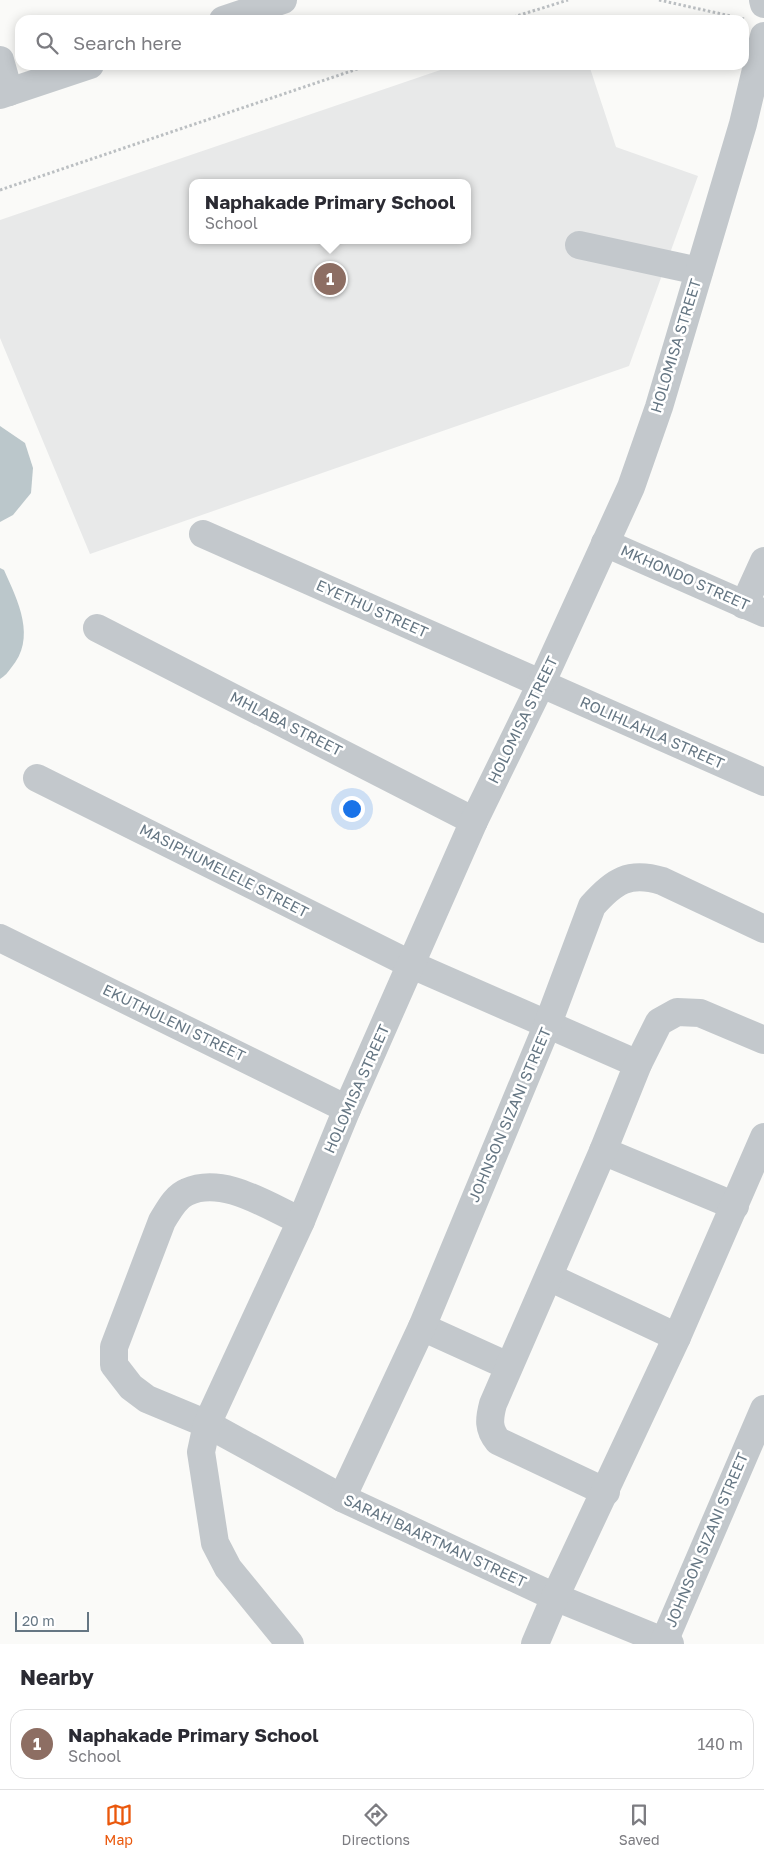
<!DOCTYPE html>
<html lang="en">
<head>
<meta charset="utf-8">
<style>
	:root { --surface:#fff; --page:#f7f7f7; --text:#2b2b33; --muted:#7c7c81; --line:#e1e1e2; --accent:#ea580c }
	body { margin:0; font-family:"Golos Text",sans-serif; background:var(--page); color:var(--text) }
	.scale { position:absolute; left:15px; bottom:12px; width:74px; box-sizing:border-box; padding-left:5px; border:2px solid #657683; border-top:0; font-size:14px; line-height:18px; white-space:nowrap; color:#657683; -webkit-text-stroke:4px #fff; paint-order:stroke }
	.you { position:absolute; left:351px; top:808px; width:18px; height:18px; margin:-12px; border:4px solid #fff; border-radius:50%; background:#1a73e8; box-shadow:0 0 0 8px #1a73e833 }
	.badge { display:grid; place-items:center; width:32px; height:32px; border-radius:50%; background:var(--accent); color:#fff; font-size:16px; font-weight:700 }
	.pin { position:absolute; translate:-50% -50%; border:2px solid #fff; box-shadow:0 1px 5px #0006 }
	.popup { position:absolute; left:189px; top:179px; width:282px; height:65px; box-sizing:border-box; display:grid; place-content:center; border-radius:10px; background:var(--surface); filter:drop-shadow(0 1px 4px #0005); font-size:16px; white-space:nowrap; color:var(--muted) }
	.popup b { font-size:19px; color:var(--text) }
	.popup::after { content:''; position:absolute; left:50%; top:100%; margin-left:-10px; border:10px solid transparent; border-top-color:var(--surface) }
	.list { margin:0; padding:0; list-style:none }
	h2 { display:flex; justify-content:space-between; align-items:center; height:65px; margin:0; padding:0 20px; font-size:21px }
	h2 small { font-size:16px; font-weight:400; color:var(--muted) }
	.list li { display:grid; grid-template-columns:32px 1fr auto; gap:15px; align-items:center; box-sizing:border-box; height:70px; margin:0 10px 10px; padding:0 10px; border:1px solid var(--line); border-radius:15px }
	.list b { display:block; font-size:19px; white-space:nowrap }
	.list p { margin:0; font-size:16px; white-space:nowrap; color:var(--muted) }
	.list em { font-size:16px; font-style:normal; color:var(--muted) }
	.icon { flex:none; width:28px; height:28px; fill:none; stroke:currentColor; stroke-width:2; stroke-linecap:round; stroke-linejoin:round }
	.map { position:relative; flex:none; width:764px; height:1644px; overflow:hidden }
	.search { position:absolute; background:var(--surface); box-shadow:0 2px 12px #0003; left:15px; right:15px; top:15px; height:55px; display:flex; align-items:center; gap:12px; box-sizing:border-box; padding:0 18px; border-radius:15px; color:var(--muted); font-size:19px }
	.sheet { height:145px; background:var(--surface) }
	nav { display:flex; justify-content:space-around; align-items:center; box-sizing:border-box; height:70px; border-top:1px solid var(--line); background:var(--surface); font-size:14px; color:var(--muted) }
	nav a { display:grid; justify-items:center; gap:2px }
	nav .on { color:var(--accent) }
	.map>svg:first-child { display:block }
	.built { fill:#e8e9e9; fill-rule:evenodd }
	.water { fill:#bbc7cb }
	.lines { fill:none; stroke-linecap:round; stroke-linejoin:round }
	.path { stroke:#bbbfc2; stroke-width:3; stroke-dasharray:2.5 2.5; stroke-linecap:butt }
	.minor { stroke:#c3c8cc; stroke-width:28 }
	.labels { text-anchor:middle; stroke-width:5; stroke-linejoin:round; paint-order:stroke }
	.street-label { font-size:15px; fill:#657683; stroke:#fff }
</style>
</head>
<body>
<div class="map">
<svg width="764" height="1644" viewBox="0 0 764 1644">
	<rect width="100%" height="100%" fill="#fafaf8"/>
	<path class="built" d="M455 65H589L616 147 698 176 629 366 90 554 0 338V220ZM192 183H468V240H192Z"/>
	<g class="water">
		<path d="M0 426 25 443 33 468 31 493 13 515 0 522Z"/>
		<path d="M0 568 4 570C18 601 37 638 11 668 8 672 5 676 0 679Z"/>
	</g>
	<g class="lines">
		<g class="path">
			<path d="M659 0 744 19"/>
			<path d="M504 20 568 0"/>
			<path d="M0 190 369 65"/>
		</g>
		<g class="minor">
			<path d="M763 0 764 4"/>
			<path d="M223 20 283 0"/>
			<path d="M0 60 9 92"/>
			<path d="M0 95 90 65"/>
			<path d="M579 245 699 271"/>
			<path d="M203 534 764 782"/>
			<path d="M605 543 764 613"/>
			<path d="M744 605 764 561"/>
			<path d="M97 628 474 821"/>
			<path d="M37 778 412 965 638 1064"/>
			<path d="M0 938 347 1109"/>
			<path d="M603 1151 735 1206"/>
			<path d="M301 1221C269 1207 223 1175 187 1192 175 1197 169 1210 162 1221L114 1347V1365L131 1387 147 1399 207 1424 342 1498 555 1597 670 1644"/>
			<path d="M549 1277 677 1337"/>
			<path d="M422 1327 508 1366"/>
			<path d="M606 1492 498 1441C488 1429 489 1419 493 1404L603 1151 638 1064 659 1022 677 1012 700 1013 764 1040"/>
			<path d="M342 1498 422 1327 547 1026 592 906C614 881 629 871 662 881L764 929"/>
			<path d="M290 1644 228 1568 215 1543 201 1452 207 1424 301 1221 347 1109 474 821 541 684 631 487 659 407 743 124 764 36"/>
			<path d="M535 1644 555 1597 677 1337 764 1137"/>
			<path d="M663 1644 764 1409"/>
		</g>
	</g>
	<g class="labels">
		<g class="street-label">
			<text transform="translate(676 346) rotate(-73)" y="5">HOLOMISA STREET</text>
			<text transform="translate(685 578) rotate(24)" y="5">MKHONDO STREET</text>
			<text transform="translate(372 609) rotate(24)" y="5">EYETHU STREET</text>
			<text transform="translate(523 720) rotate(-64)" y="5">HOLOMISA STREET</text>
			<text transform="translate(286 724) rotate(27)" y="5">MHLABA STREET</text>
			<text transform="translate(652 733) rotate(24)" y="5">ROLIHLAHLA STREET</text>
			<text transform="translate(224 871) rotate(27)" y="5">MASIPHUMELELE STREET</text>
			<text transform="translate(174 1023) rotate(26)" y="5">EKUTHULENI STREET</text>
			<text transform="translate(357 1089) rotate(-66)" y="5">HOLOMISA STREET</text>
			<text transform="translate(510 1115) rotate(-67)" y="5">JOHNSON SIZANI STREET</text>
			<text transform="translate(707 1540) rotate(-67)" y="5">JOHNSON SIZANI STREET</text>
			<text transform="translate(435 1541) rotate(25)" y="5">SARAH BAARTMAN STREET</text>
		</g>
	</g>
</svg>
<div class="scale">20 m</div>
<div class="you"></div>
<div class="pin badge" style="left:330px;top:279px;background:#8d6e63">1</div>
<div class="popup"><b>Naphakade Primary School</b>School</div>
<div class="search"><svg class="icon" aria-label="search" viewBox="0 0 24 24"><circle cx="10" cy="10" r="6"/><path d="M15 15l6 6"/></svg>Search here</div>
</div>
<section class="sheet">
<h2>Nearby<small></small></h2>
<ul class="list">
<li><span class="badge" style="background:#8d6e63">1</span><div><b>Naphakade Primary School</b><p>School</p></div><em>140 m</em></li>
</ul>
</section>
<nav>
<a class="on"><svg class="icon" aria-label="map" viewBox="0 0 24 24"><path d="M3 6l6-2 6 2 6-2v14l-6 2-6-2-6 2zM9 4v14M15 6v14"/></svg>Map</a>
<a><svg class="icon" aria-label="directions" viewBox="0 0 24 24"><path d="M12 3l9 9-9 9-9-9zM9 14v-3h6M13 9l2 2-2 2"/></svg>Directions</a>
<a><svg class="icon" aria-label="saved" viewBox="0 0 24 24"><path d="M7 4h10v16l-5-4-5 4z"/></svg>Saved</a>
</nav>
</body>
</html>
